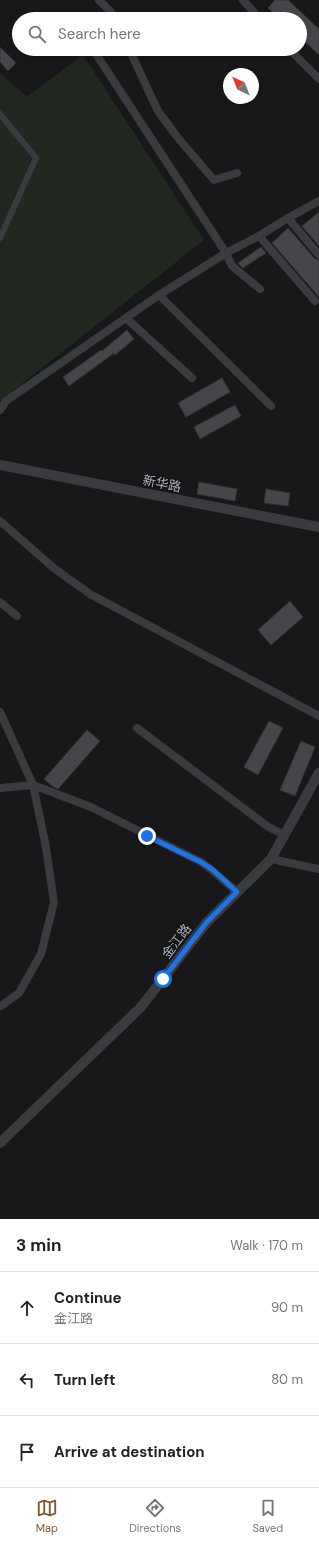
<!DOCTYPE html>
<html lang="en">
<head>
<meta charset="utf-8">
<style>
	:root { --surface:#fff; --page:#f6f6f6; --text:#222; --muted:#767676; --line:#e0e0e0; --accent:#80562b }
	body { margin:0; font-family:"DM Sans","Noto Sans SC",sans-serif; background:var(--page); color:var(--text) }
	.compass { position:absolute; left:223px; top:68px; width:36px; height:36px; border-radius:50%; background:var(--surface); box-shadow:0 2px 6px #0003; rotate:317deg }
	.stop { position:absolute; width:12px; height:12px; margin:-9px; border:3px solid #1a73e8; border-radius:50%; background:#fff }
	.stop.end { background:#1a73e8; border-color:#fff; box-shadow:0 1px 4px #0008 }
	.list { margin:0; padding:0; list-style:none }
	h2 { display:flex; justify-content:space-between; align-items:center; height:52px; margin:0; padding:0 16px; font-size:17px }
	h2 small { font-size:13px; font-weight:400; color:var(--muted) }
	.list li { display:grid; grid-template-columns:26px 1fr auto; gap:12px; align-items:center; box-sizing:border-box; height:72px; padding:0 16px; border-top:1px solid var(--line) }
	.list b { display:block; font-size:15px; white-space:nowrap }
	.list p { margin:0; font-size:13px; white-space:nowrap; color:var(--muted) }
	.list em { font-size:13px; font-style:normal; color:var(--muted) }
	.icon { flex:none; width:22px; height:22px; fill:none; stroke:currentColor; stroke-width:2; stroke-linecap:round; stroke-linejoin:round }
	.map { position:relative; flex:none; width:319px; height:1219px; overflow:hidden }
	.search { position:absolute; background:var(--surface); box-shadow:0 2px 6px #0003; left:12px; right:12px; top:12px; height:44px; display:flex; align-items:center; gap:10px; box-sizing:border-box; padding:0 14px; border-radius:22px; color:var(--muted); font-size:15px }
	.sheet { height:268px; background:var(--surface) }
	nav { display:flex; justify-content:space-around; align-items:center; box-sizing:border-box; height:56px; border-top:1px solid var(--line); background:var(--surface); font-size:11px; color:var(--muted) }
	nav a { display:grid; justify-items:center; gap:2px }
	nav .on { color:var(--accent) }
	.map>svg:first-child { display:block }
	.green { fill:#202820 }
	.building { fill:#44464a; stroke:#323336 }
	.lines { fill:none; stroke-linecap:round; stroke-linejoin:round }
	.pedestrian { stroke:#393b3f; stroke-width:6 }
	.minor { stroke:#393b3f; stroke-width:8 }
	.tertiary { stroke:#393b3f; stroke-width:10 }
	.route { stroke:#1a73e8; stroke-width:5 }
	.labels { text-anchor:middle; stroke-width:3; stroke-linejoin:round; paint-order:stroke }
	.street-label { font-size:13px; fill:#aab2ba; stroke:#131315 }
</style>
</head>
<body>
<div class="map">
<svg width="319" height="1219" viewBox="0 0 319 1219">
	<rect width="100%" height="100%" fill="#18181a"/>
	<path class="green" d="M83 55 204 240 0 401V73L27 97Z"/>
	<g class="building">
		<path d="M275 0H288L319 29V55L300 37V19H280L268 8Z"/>
		<path d="M0 47 16 63 8 71 0 62Z"/>
		<path d="M319 212V246L302 226Z"/>
		<path d="M288 228 315 259 319 260V297L272 243Z"/>
		<path d="M261 247 266 253 243 268 238 263Z"/>
		<path d="M127 330 134 339 115 355 114 353 69 386 63 377 101 350 102 351Z"/>
		<path d="M222 378 230 392 186 417 178 403Z"/>
		<path d="M235 405 241 416 200 439 194 427Z"/>
		<path d="M199 482 237 489 235 501 197 494Z"/>
		<path d="M266 489 290 493 288 506 264 503Z"/>
		<path d="M290 601 303 617 271 645 258 630Z"/>
		<path d="M269 721 283 728 258 775 244 767Z"/>
		<path d="M87 730 100 741 58 789 52 786 44 779Z"/>
		<path d="M301 741 315 747 295 796 280 790Z"/>
	</g>
	<g class="lines">
		<path class="pedestrian" d="M0 114 36 158 0 238"/>
		<g class="minor">
			<path d="M99 0 111 12 114 19"/>
			<path d="M243 0 260 19"/>
			<path d="M129 49 158 111 178 138 214 180 237 173"/>
			<path d="M289 49 319 79"/>
			<path d="M96 54 226 253 232 266 260 289"/>
			<path d="M288 218 319 255"/>
			<path d="M259 236 315 301"/>
			<path d="M159 295 271 406"/>
			<path d="M126 318 192 378"/>
			<path d="M0 410 6 401 159 295 226 253 259 236 288 218 319 201"/>
			<path d="M0 521 55 569 90 594 319 716"/>
			<path d="M0 602 17 616"/>
			<path d="M0 712 33 785 45 842 54 902 41 954 19 993 1 1006"/>
			<path d="M137 728 267 826 284 835"/>
			<path d="M0 788 33 785 91 807 201 862 213 871 237 892"/>
			<path d="M271 859 319 869"/>
		</g>
		<g class="tertiary">
			<path d="M0 465 319 527"/>
			<path d="M0 1143 141 1007 207 922 271 859 319 773"/>
		</g>
	</g>
	<g class="lines">
		<path class="route" d="M147 836 201 862 213 870 237 892 207 922 163 979"/>
	</g>
	<g class="labels">
		<g class="street-label">
			<text transform="translate(162 483) rotate(11)" y="5">新华路</text>
			<text transform="translate(176 941) rotate(-53)" y="5">金江路</text>
		</g>
	</g>
</svg>
<svg class="compass" viewBox="-18 -18 36 36"><path d="M0-13l5 13h-10z" fill="#e53935"/><path d="M0 13l5-13h-10z" fill="#767676"/></svg>
<div class="stop" style="left:163px;top:979px"></div>
<div class="stop end" style="left:147px;top:836px"></div>
<div class="search"><svg class="icon" aria-label="search" viewBox="0 0 24 24"><circle cx="10" cy="10" r="6"/><path d="M15 15l6 6"/></svg>Search here</div>
</div>
<section class="sheet">
<h2>3 min<small>Walk · 170 m</small></h2>
<ul class="list">
<li><svg class="icon" aria-label="ahead" viewBox="0 0 24 24"><path d="M12 20V5M6 11l6-6 6 6"/></svg><div><b>Continue</b><p>金江路</p></div><em>90 m</em></li>
<li><svg class="icon" aria-label="left" viewBox="0 0 24 24"><path d="M17 20v-9H6M10 6l-5 5 5 5"/></svg><div><b>Turn left</b></div><em>80 m</em></li>
<li><svg class="icon" aria-label="arrive" viewBox="0 0 24 24"><path d="M6 21V4h12l-3 4 3 4H6"/></svg><div><b>Arrive at destination</b></div></li>
</ul>
</section>
<nav>
<a class="on"><svg class="icon" aria-label="map" viewBox="0 0 24 24"><path d="M3 6l6-2 6 2 6-2v14l-6 2-6-2-6 2zM9 4v14M15 6v14"/></svg>Map</a>
<a><svg class="icon" aria-label="directions" viewBox="0 0 24 24"><path d="M12 3l9 9-9 9-9-9zM9 14v-3h6M13 9l2 2-2 2"/></svg>Directions</a>
<a><svg class="icon" aria-label="saved" viewBox="0 0 24 24"><path d="M7 4h10v16l-5-4-5 4z"/></svg>Saved</a>
</nav>
</body>
</html>
